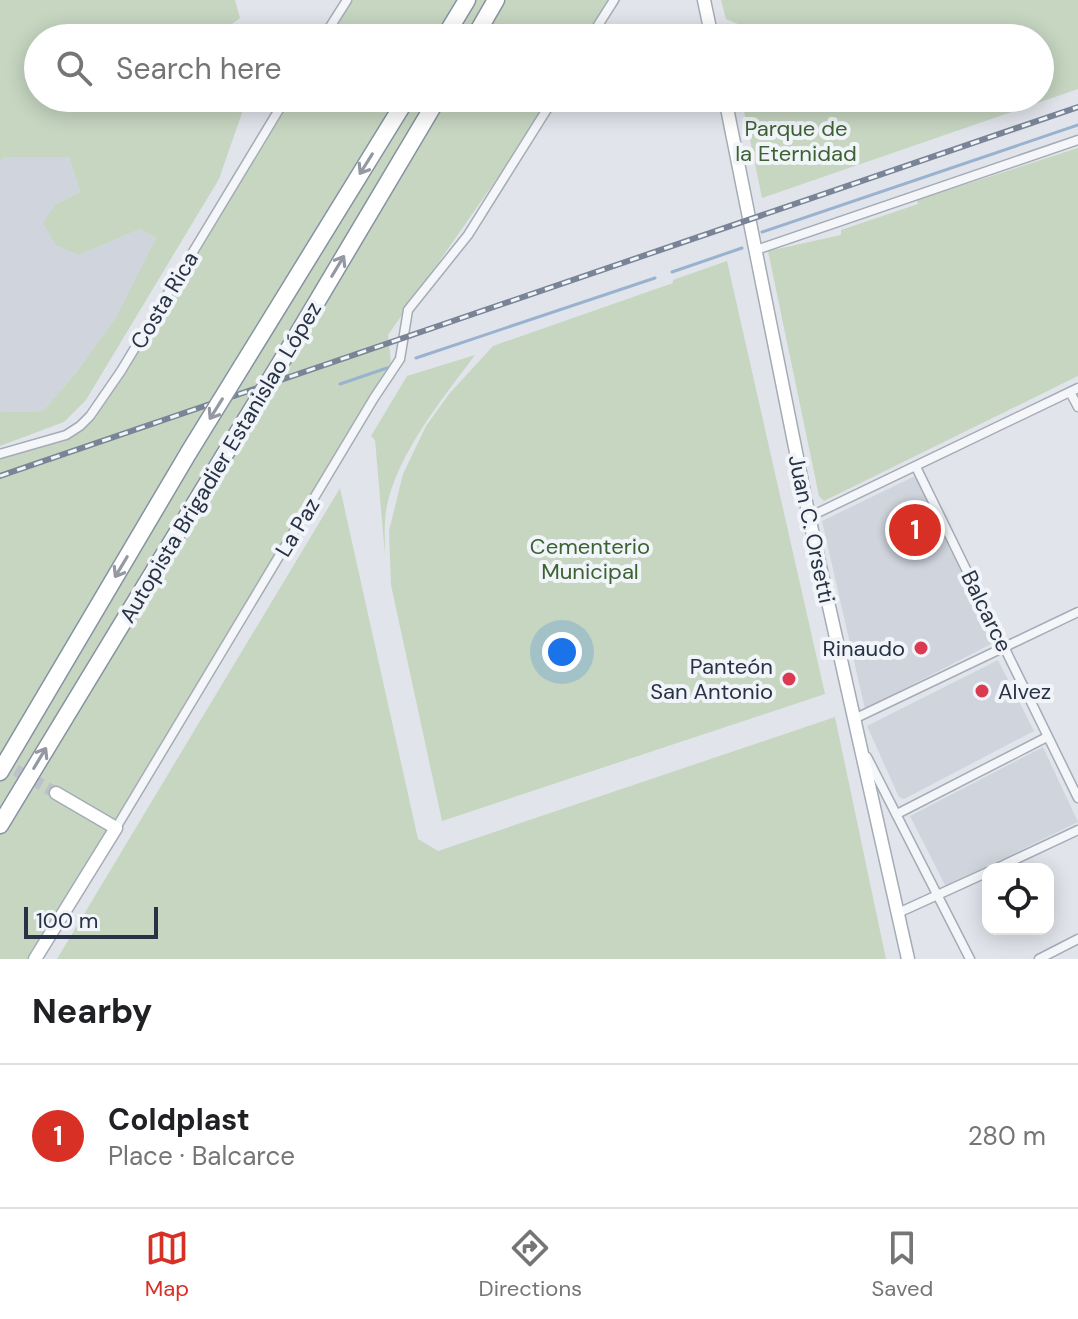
<!DOCTYPE html>
<html lang="en">
<head>
<meta charset="utf-8">
<style>
	:root { --surface:#fff; --page:#f2f2f2; --text:#202124; --muted:#757577; --line:#e0e0e0; --accent:#d93025 }
	body { margin:0; font-family:"DM Sans",sans-serif; background:var(--page); color:var(--text) }
	.controls { position:absolute; right:24px; bottom:24px; display:grid; overflow:hidden; border-radius:16px; box-shadow:0 4px 20px #0003 }
	.controls button { width:72px; height:72px; display:grid; place-items:center; padding:0; border:0; border-bottom:2px solid var(--line); background:var(--surface); color:var(--text); font:40px sans-serif }
	.scale { position:absolute; left:24px; bottom:20px; width:134px; box-sizing:border-box; padding-left:8px; border:4px solid #273244; border-top:0; font-size:22px; line-height:28px; white-space:nowrap; color:#273244; -webkit-text-stroke:6px #f1f4f8; paint-order:stroke }
	.you { position:absolute; left:562px; top:652px; width:28px; height:28px; margin:-20px; border:6px solid #fff; border-radius:50%; background:#1a73e8; box-shadow:0 0 0 12px #1a73e833 }
	.badge { display:grid; place-items:center; width:52px; height:52px; border-radius:50%; background:var(--accent); color:#fff; font-size:26px; font-weight:700 }
	.pin { position:absolute; translate:-50% -50%; border:4px solid #fff; box-shadow:0 2px 8px #0006 }
	.list { margin:0; padding:0; list-style:none }
	h2 { display:flex; justify-content:space-between; align-items:center; height:104px; margin:0; padding:0 32px; font-size:34px }
	h2 small { font-size:26px; font-weight:400; color:var(--muted) }
	.list li { display:grid; grid-template-columns:52px 1fr auto; gap:24px; align-items:center; box-sizing:border-box; height:144px; padding:0 32px; border-top:2px solid var(--line) }
	.list b { display:block; font-size:30px; white-space:nowrap }
	.list p { margin:0; font-size:26px; white-space:nowrap; color:var(--muted) }
	.list em { font-size:26px; font-style:normal; color:var(--muted) }
	.icon { flex:none; width:44px; height:44px; fill:none; stroke:currentColor; stroke-width:2; stroke-linecap:round; stroke-linejoin:round }
	.map { position:relative; flex:none; width:1078px; height:959px; overflow:hidden }
	.search { position:absolute; background:var(--surface); box-shadow:0 4px 20px #0003; left:24px; right:24px; top:24px; height:88px; display:flex; align-items:center; gap:20px; box-sizing:border-box; padding:0 28px; border-radius:44px; color:var(--muted); font-size:30px }
	.sheet { height:248px; background:var(--surface) }
	nav { display:flex; justify-content:space-around; align-items:center; box-sizing:border-box; height:112px; border-top:2px solid var(--line); background:var(--surface); font-size:22px; color:var(--muted) }
	nav a { display:grid; justify-items:center; gap:4px }
	nav .on { color:var(--accent) }
	.map>svg:first-child { display:block }
	.built { fill:#cfd4dd }
	.green { fill:#c6d6c1 }
	.lines { fill:none; stroke-linecap:round; stroke-linejoin:round }
	.stream { stroke:#99b2ce; stroke-width:3 }
	.secondary-tunnel { stroke:#bcc1ca; stroke-width:12; stroke-dasharray:12 6; stroke-linecap:butt }
	.street-casing { stroke:#a5acb6; stroke-width:11 }
	.secondary-casing { stroke:#a5acb6; stroke-width:15 }
	.highway-casing { stroke:#8792a3; stroke-width:19 }
	.street { stroke:#f4f6f9; stroke-width:8 }
	.secondary { stroke:#fff; stroke-width:12 }
	.highway { stroke:#fff; stroke-width:16 }
	.rail-casing { stroke:#798496; stroke-width:6 }
	.rail { stroke:#f1f4f8; stroke-width:3; stroke-dasharray:9; stroke-linecap:butt }
	.highway-bridge-casing { stroke:#8792a3; stroke-width:19; stroke-linecap:butt }
	.highway-bridge { stroke:#fff; stroke-width:16 }
	.oneway { stroke:#9398a2 }
	.poi-dot { fill:#db3b51; stroke:#f1f4f8; stroke-width:3 }
	.labels { text-anchor:middle; stroke-width:8; stroke-linejoin:round; paint-order:stroke }
	.park-label { font-size:22px; fill:#3c6233; stroke:#f1f4f8 }
	.street-label { font-size:22px; fill:#273244; stroke:#f1f4f8 }
	.poi-label { font-size:22px; fill:#273244; stroke:#f1f4f8; text-anchor:end }
</style>
</head>
<body>
<div class="map">
<svg width="1078" height="959" viewBox="0 0 1078 959">
	<rect width="100%" height="100%" fill="#e1e5eb"/>
	<g class="built">
		<path d="M5 157H69L80 192 56 204 79 255 140 229 156 238 116 317 76 373 43 411 0 412V161Z"/>
		<path d="M915 476 995 642 865 709 822 521Z"/>
		<path d="M998 660 1034 731 904 799 899 797 867 726Z"/>
		<path d="M1043 747 1078 822 946 887 910 816Z"/>
	</g>
	<g class="green">
		<path d="M0 0H235L240 18 228 27 230 38H38V98H241L243 110 219 179 86 400 64 422 0 446V412L43 411 76 373 116 317 156 238 140 229 79 255 56 245 43 223 56 204 80 192 69 157H5L0 161Z"/>
		<path d="M347 0H621L594 38H323Z"/>
		<path d="M721 0H1078V89L762 198 742 101 744 98H1040V38H754L745 27 726 19Z"/>
		<path d="M286 98H553L388 335 391 363 374 398 35 959H0V454L66 435 90 416Z"/>
		<path d="M1078 148V376L824 501 819 496 768 251 841 235V230L918 204 917 200Z"/>
		<path d="M727 261 825 694 442 821 391 585 389 531 403 474 426 426 449 394 493 346 673 283V280Z"/>
		<path d="M475 355C443 398 395 456 386 511 384 525 385 541 385 555L375 440 371 436 407 376Z"/>
		<path d="M340 488 418 839 438 851 835 717 886 959H57Z"/>
	</g>
	<g class="lines">
		<g class="stream">
			<path d="M762 232 1078 125"/>
			<path d="M672 272 742 248"/>
			<path d="M416 358 655 278"/>
			<path d="M340 384 387 368"/>
		</g>
		<path class="secondary-tunnel" d="M0 761 56 793"/>
		<defs>
			<g id="street">
				<path d="M323 38 347 0"/>
				<path d="M590 38 614 0"/>
				<path d="M756 250 1078 140"/>
				<path d="M1070 392 1078 407"/>
				<path d="M0 454 66 435 80 426 90 416 121 371 286 98"/>
				<path d="M916 467 1078 798"/>
				<path d="M809 517 1078 388"/>
				<path d="M854 719 1078 612"/>
				<path d="M867 757 970 959"/>
				<path d="M897 814 1047 737"/>
				<path d="M116 828 374 398 400 359 408 310 468 235 554 98"/>
				<path d="M995 869 1078 830"/>
				<path d="M898 913 988 872"/>
				<path d="M1039 959 1078 939"/>
			</g>
			<g id="secondary">
				<path d="M704 0 712 38"/>
				<path d="M725 98 809 517 908 959"/>
				<path d="M35 959 116 828 56 793"/>
			</g>
			<g id="highway">
				<path d="M444 38 467 0"/>
				<path d="M474 38 496 0"/>
				<path d="M284 357 438 98"/>
				<path d="M242 366 407 98"/>
				<path d="M0 772 189 452"/>
				<path d="M0 825 245 421"/>
			</g>
		</defs>
		<use href="#street" class="street-casing"/>
		<use href="#secondary" class="secondary-casing"/>
		<use href="#highway" class="highway-casing"/>
		<use href="#street" class="street"/>
		<use href="#secondary" class="secondary"/>
		<use href="#highway" class="highway"/>
		<defs>
			<path id="rail" d="M0 476 1078 107"/>
		</defs>
		<use href="#rail" class="rail-casing"/>
		<use href="#rail" class="rail"/>
		<defs>
			<g id="highway-bridge">
				<path d="M245 421 284 357"/>
				<path d="M189 452 242 366"/>
			</g>
		</defs>
		<use href="#highway-bridge" class="highway-bridge-casing"/>
		<use href="#highway-bridge" class="highway-bridge"/>
	</g>
	<defs><path id="oneway-shaft" d="M-6 0H5M1.5-3L5.5 0L1.5 3" fill="none" stroke-width="1.6" stroke-linecap="round" stroke-linejoin="round" transform="scale(2)"/></defs>
	<g class="oneway">
		<use href="#oneway-shaft" transform="translate(366 164) rotate(122)"/>
		<use href="#oneway-shaft" transform="translate(338 266) rotate(-59)"/>
		<use href="#oneway-shaft" transform="translate(216 409) rotate(122)"/>
		<use href="#oneway-shaft" transform="translate(121 567) rotate(121)"/>
		<use href="#oneway-shaft" transform="translate(40 758) rotate(-59)"/>
	</g>
	<g class="poi-dot">
		<circle cx="921" cy="648" r="8"/>
		<circle cx="789" cy="679" r="8"/>
		<circle cx="982" cy="691" r="8"/>
	</g>
	<g class="labels">
		<g class="park-label">
			<text x="796" y="136">Parque de<tspan x="796" dy="25">la Eternidad</tspan></text>
			<text x="590" y="554">Cementerio<tspan x="590" dy="25">Municipal</tspan></text>
		</g>
		<g class="street-label">
			<text transform="translate(164 300) rotate(-59)" y="8">Costa Rica</text>
			<text transform="translate(220 462) rotate(-59)" y="8">Autopista Brigadier Estanislao López</text>
			<text transform="translate(297 527) rotate(-59)" y="8">La Paz</text>
			<text transform="translate(812 529) rotate(78)" y="8">Juan C. Orsetti</text>
			<text transform="translate(987 611) rotate(64)" y="8">Balcarce</text>
		</g>
		<g class="poi-label">
			<text x="905" y="656">Rinaudo</text>
			<text x="773" y="674">Panteón<tspan x="773" dy="25">San Antonio</tspan></text>
			<text x="998" y="699" text-anchor="start">Alvez</text>
		</g>
	</g>
</svg>
<div class="controls">
<button><svg class="icon" aria-label="locate" viewBox="0 0 24 24"><circle cx="12" cy="12" r="6"/><path d="M12 2v4M12 18v4M2 12h4M18 12h4"/></svg></button>
</div>
<div class="scale">100 m</div>
<div class="you"></div>
<div class="pin badge" style="left:915px;top:530px">1</div>
<div class="search"><svg class="icon" aria-label="search" viewBox="0 0 24 24"><circle cx="10" cy="10" r="6"/><path d="M15 15l6 6"/></svg>Search here</div>
</div>
<section class="sheet">
<h2>Nearby<small></small></h2>
<ul class="list">
<li><span class="badge">1</span><div><b>Coldplast</b><p>Place · Balcarce</p></div><em>280 m</em></li>
</ul>
</section>
<nav>
<a class="on"><svg class="icon" aria-label="map" viewBox="0 0 24 24"><path d="M3 6l6-2 6 2 6-2v14l-6 2-6-2-6 2zM9 4v14M15 6v14"/></svg>Map</a>
<a><svg class="icon" aria-label="directions" viewBox="0 0 24 24"><path d="M12 3l9 9-9 9-9-9zM9 14v-3h6M13 9l2 2-2 2"/></svg>Directions</a>
<a><svg class="icon" aria-label="saved" viewBox="0 0 24 24"><path d="M7 4h10v16l-5-4-5 4z"/></svg>Saved</a>
</nav>
</body>
</html>
